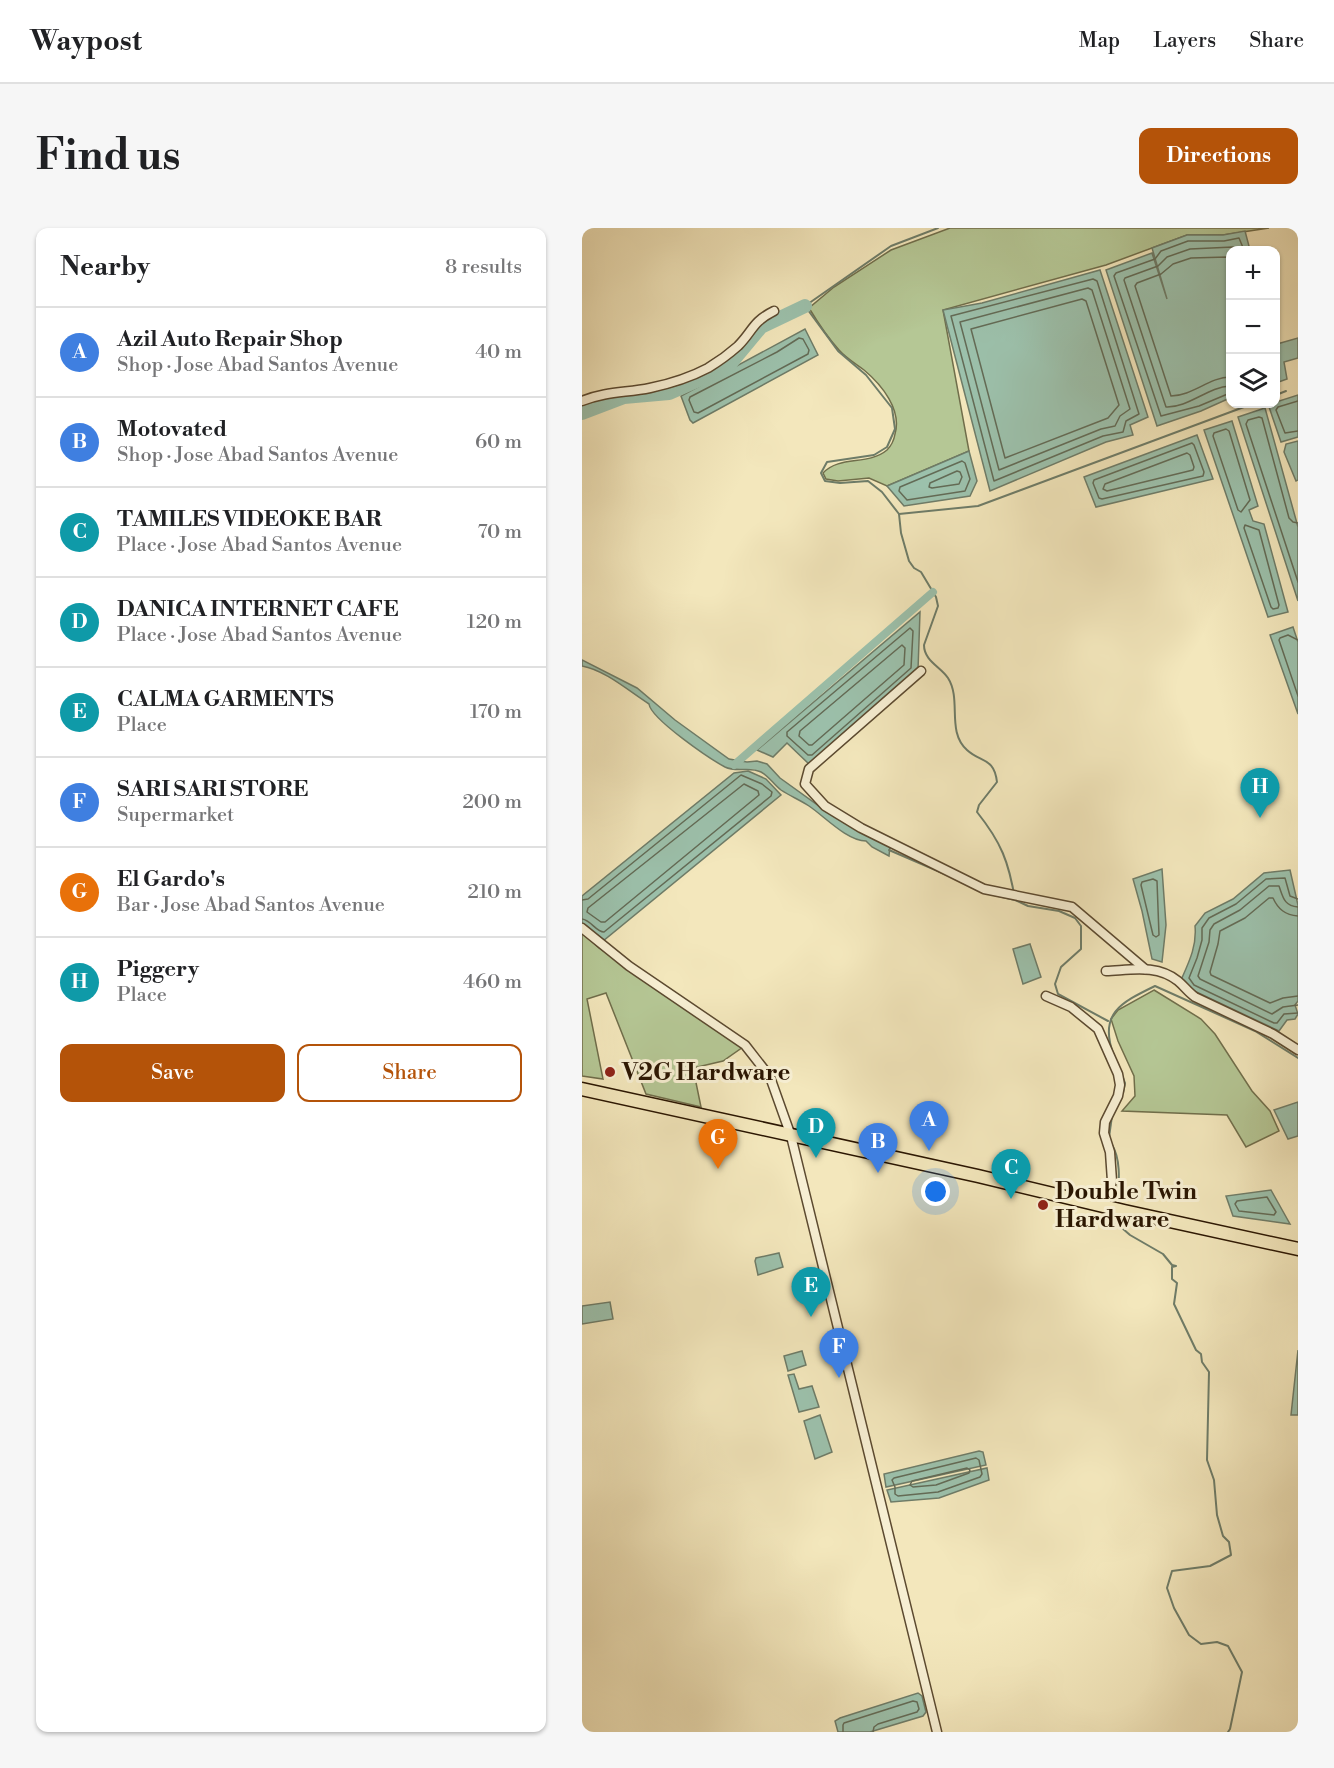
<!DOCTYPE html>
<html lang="en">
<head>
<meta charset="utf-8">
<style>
	:root { --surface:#fff; --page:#f6f6f6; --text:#202124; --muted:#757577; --line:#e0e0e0; --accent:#b45309 }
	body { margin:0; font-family:"Libre Bodoni",serif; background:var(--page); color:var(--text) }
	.controls { position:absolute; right:18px; top:18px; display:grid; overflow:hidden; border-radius:12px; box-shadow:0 2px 4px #0004 }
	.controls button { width:54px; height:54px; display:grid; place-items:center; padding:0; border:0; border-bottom:2px solid var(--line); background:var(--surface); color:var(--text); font:30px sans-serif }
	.you { position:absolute; left:354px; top:964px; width:21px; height:21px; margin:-15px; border:4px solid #fff; border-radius:50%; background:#1a73e8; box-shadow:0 0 0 9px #1a73e833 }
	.badge { display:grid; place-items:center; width:39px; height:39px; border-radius:50%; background:var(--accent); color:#fff; font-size:20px; font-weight:700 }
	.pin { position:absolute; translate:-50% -50px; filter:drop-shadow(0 2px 3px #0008) }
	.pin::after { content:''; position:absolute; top:32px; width:21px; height:18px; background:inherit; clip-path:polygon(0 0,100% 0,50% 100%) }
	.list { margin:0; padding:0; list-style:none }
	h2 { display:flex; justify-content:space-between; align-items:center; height:78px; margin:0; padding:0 24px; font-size:26px }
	h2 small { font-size:20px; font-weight:400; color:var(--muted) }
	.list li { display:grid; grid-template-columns:39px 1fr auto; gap:18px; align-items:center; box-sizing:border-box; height:90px; padding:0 24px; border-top:2px solid var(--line) }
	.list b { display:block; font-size:22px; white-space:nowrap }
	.list p { margin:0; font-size:20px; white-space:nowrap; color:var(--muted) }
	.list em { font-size:20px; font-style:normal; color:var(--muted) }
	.actions { display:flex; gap:12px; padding:18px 24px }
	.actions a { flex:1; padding:14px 0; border:2px solid var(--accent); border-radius:12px; text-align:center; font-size:21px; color:var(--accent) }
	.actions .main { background:var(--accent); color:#fff }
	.icon { flex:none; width:33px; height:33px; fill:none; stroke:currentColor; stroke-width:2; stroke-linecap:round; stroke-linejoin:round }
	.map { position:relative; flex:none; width:716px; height:1504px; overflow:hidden; border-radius:12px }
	header { display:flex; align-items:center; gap:36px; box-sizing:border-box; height:84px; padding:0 30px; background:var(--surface); border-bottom:2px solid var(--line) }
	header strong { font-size:28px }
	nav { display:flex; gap:33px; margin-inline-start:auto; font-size:21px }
	.intro { display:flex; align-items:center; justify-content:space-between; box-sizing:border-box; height:144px; padding:0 36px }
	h1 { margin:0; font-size:42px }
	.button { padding:15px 27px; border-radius:12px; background:var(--accent); color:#fff; font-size:21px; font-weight:700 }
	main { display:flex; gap:36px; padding:0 36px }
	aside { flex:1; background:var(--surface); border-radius:12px; box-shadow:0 2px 4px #0004 }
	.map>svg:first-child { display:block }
	.green { fill:#b5c795; stroke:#706e4b; stroke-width:1.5 }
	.water { fill:#9cc1ac; stroke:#6e7c68; stroke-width:1.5 }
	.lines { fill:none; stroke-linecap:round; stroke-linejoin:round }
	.shore { stroke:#636b56; stroke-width:1.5 }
	.stream { stroke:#6e7c68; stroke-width:2 }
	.canal { stroke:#9cc1ac; stroke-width:8 }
	.river { stroke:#9cc1ac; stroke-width:14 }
	.minor-casing { stroke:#5c4a30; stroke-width:11 }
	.highway-casing { stroke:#2a1501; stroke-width:15 }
	.minor { stroke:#f7efd3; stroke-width:8 }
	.highway { stroke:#f3e7bc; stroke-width:12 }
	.poi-dot { fill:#8f2418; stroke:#f7efd3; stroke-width:2 }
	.labels { text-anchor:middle; stroke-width:6; stroke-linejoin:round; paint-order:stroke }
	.poi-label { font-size:24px; font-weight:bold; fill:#2a1501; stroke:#f7efd3; text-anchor:start }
</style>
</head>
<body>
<header>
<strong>Waypost</strong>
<nav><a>Map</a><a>Layers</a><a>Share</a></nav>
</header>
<div class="intro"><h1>Find us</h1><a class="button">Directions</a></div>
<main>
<aside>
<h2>Nearby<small>8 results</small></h2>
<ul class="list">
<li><span class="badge" style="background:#3f7fe0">A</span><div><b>Azil Auto Repair Shop</b><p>Shop · Jose Abad Santos Avenue</p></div><em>40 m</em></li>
<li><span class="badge" style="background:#3f7fe0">B</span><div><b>Motovated</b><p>Shop · Jose Abad Santos Avenue</p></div><em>60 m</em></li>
<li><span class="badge" style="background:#0f9aa8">C</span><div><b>TAMILES VIDEOKE BAR</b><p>Place · Jose Abad Santos Avenue</p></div><em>70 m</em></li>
<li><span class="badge" style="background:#0f9aa8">D</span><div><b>DANICA INTERNET CAFE</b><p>Place · Jose Abad Santos Avenue</p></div><em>120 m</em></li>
<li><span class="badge" style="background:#0f9aa8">E</span><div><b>CALMA GARMENTS</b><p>Place</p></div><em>170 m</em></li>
<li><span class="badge" style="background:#3f7fe0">F</span><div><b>SARI SARI STORE</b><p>Supermarket</p></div><em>200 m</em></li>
<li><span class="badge" style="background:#e8710a">G</span><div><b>El Gardo's</b><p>Bar · Jose Abad Santos Avenue</p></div><em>210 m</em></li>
<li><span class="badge" style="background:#0f9aa8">H</span><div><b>Piggery</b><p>Place</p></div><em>460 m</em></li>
</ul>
<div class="actions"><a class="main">Save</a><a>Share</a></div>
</aside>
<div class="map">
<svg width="716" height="1504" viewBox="0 0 716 1504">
	<rect width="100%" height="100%" fill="#f3e7bc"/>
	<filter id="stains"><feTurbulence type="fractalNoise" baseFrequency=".00333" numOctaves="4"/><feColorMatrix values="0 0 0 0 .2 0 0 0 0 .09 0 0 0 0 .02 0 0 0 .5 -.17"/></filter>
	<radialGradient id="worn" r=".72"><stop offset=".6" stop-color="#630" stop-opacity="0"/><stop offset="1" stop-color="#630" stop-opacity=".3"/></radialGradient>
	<g class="green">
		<path d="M368 0H687L641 7H605L524 37 361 82 387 223 305 258 287 250 256 253 244 251 241 245C258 227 286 238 305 222 309 218 312 212 313 206 320 182 300 157 282 142 274 136 264 130 257 122 246 110 236 95 227 80L252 59 309 22Z"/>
		<path d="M0 704 17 720 161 819 141 833 111 840 119 879 64 866 24 765 5 771 21 851 0 848Z"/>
		<path d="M572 762 619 791 633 806 670 863 688 883 697 903 664 919 645 887 540 883 553 868 552 848 536 813 529 791 536 782Z"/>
	</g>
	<g class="water">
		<path d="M663 3 668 22H648V170L619 183 575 198 524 42 570 25 585 71 570 20 605 7H641Z"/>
		<path d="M518 42 566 189 548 197 551 207 524 214 408 263 361 82 400 75Z"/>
		<path d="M223 101 236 127 111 195 108 192 99 168Z"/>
		<path d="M694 110 695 116 716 110V130L702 134 705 151 694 155Z"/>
		<path d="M716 167V209L699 214 686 176H694V174Z"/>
		<path d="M683 180 716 299V373L656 189Z"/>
		<path d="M650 193 676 278 667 282 671 293 682 296 706 384 686 389 622 202Z"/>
		<path d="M615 207 631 251 514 279 502 249Z"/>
		<path d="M716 213V252L714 253 702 224 704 216Z"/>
		<path d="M387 223 395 253 388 268 322 278 305 258Z"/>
		<path d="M338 384 336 442 228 537 205 515 191 529 175 522Z"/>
		<path d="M711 399 716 414V486L688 407Z"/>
		<path d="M0 432 55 460 93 492 147 531 165 534 175 533 185 536 198 550 244 583 308 618 307 628 290 619 284 613C265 613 242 588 227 578 218 572 208 568 199 562 192 557 187 548 179 544 167 538 155 545 143 539 128 531 69 491 67 476 48 464 23 442 0 438Z"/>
		<path d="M166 543 184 551 199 567 21 713 0 696V668L152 545Z"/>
		<path d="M580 641 584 697 580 734 570 731 560 683 551 651Z"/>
		<path d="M708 642 716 677V773L713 777 716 786 713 791 705 792 697 803 608 761 599 752C607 734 615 718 613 698L623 685 651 671 682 645Z"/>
		<path d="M448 716 459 749 441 756 431 721Z"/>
		<path d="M716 874V908L706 911 692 882Z"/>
		<path d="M689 962 708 996 651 988 644 968Z"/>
		<path d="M197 1025 201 1039 176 1047 173 1033 174 1030Z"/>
		<path d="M28 1074 31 1091 0 1096V1078Z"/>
		<path d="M716 1122V1187H709Z"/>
		<path d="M220 1123 224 1137 206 1143 202 1128Z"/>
		<path d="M212 1146 217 1161 230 1158 237 1179 217 1184 206 1147Z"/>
		<path d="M238 1187 250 1224 233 1231 222 1193Z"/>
		<path d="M397 1223 401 1224 404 1237 304 1259 302 1246Z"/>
		<path d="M405 1240 407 1252 357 1270 309 1274 305 1262Z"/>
		<path d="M336 1465 340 1468 344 1484 341 1488 288 1504H256L253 1493 258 1490Z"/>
	</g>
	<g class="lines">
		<g class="shore">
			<path d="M648 33 645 29 609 30 591 36 579 46 555 55 553 58 589 168C610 168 628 149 648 149"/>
			<path d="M511 51 515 53 557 186 544 193 541 204 521 208 412 253 369 88Z"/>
			<path d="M506 60 510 62 548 181 538 188 533 198 519 201 417 242 378 94Z"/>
			<path d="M500 71 504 73 537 177 526 190 423 230 389 101Z"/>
			<path d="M217 110 221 111 227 122 226 126 116 185 112 184 107 172 108 169 195 124Z"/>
			<path d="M648 158C626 159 606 180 584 179L542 52 543 50 576 38 585 29 608 21 651 19 654 22"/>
			<path d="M648 165 617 178 579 188 532 48 534 45 573 31 579 23 606 13H642L657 10 662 22"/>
			<path d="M716 173 696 179 694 182 703 205 716 203"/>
			<path d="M644 201 647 203 668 272 659 284 656 282 631 208 632 205Z"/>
			<path d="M610 215 612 217 622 244 621 248 520 271 517 270 511 255 512 252Z"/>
			<path d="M605 225 608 227 612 239 611 242 525 263 521 261 523 256Z"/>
			<path d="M380 233 383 235 388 251 383 263 325 272 317 263 318 259Z"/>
			<path d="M375 243 378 244 380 249 377 256 350 260 347 259 348 255Z"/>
			<path d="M716 295 711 294 707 290 680 190 677 189 666 192 664 196 716 354"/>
			<path d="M663 297 677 302 697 377 696 380 691 381 689 379 662 300Z"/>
			<path d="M328 400 331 403 329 440 230 527H226L205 508V504Z"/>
			<path d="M716 412 706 407 698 410 697 412 716 468"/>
			<path d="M320 417 323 420 322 437 230 517H227L217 508 218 503Z"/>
			<path d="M162 556 176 563 177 567 23 694H19L5 684 6 680Z"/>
			<path d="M571 651 575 653 577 707 574 709 571 707 559 657 560 654Z"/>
			<path d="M716 671 708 668 703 650 684 651 654 676 627 690 620 700V712L615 730 607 750 612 757 692 795H695L702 786 716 785"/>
			<path d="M0 672 6 671 159 547 180 556 190 564 189 568 22 704C14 704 9 692 0 691"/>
			<path d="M716 679C702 678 701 669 697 658H687L658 682 632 696 628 702 627 714 616 748 618 751 690 786 701 779 716 777"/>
			<path d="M716 688C703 687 696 681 691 670H687L663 690 638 703 636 716 628 744 629 747 688 775 701 770 716 768"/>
			<path d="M685 969 694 984 692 987 657 983 653 976 655 973Z"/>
			<path d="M394 1230 397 1232 400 1246 398 1249 356 1264 316 1268 313 1266V1259L310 1252 312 1250Z"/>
			<path d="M385 1240 388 1242 387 1245 354 1257 331 1259 328 1257 330 1253Z"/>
			<path d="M261 1504V1497L262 1495 331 1473 335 1474 337 1481 335 1484 296 1496 292 1499 291 1504"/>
		</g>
		<g class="stream">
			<path d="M356 0 309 18 223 78 256 123 284 147 310 180 313 201 305 219 292 227 245 234 239 245 243 253 258 255 286 253 300 264 317 286 319 305 327 333 332 340 339 344 354 369 356 378 342 417C342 433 359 439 366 450 380 472 364 503 385 522 399 535 412 529 415 554L397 577 395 584C419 614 427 634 433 672"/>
			<path d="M694 167 704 163"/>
			<path d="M317 286 396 278 670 176"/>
			<path d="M307 622 365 647"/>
			<path d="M403 665 433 672 446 678 477 683 493 690 499 698V721L479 739 473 756 476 766 526 793"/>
			<path d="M532 828C516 786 538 775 573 758L673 803 716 830"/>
			<path d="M540 847 543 855 541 865"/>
			<path d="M527 909 530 888"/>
			<path d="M530 917C539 931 537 954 536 971"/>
			<path d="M532 993 548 1007 581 1026 590 1037 594 1038 590 1039V1051L595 1055 592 1076 614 1122 619 1126 620 1134 627 1144 625 1232 632 1252 635 1287 641 1308 647 1314 649 1327 628 1338 590 1343 585 1360 592 1380 607 1407 619 1416 635 1414 646 1418 660 1444 648 1501 646 1504"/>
		</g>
		<path class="canal" d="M152 537 351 364"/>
		<path class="river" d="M0 185 42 169 87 165 121 150 149 135 179 99 223 78"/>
		<defs>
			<g id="minor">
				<path d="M0 173C25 163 44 165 68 160 87 156 109 149 126 140 136 134 147 126 156 118 171 103 170 94 192 83"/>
				<path d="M339 443 227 541 223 556 243 578 279 600 402 661 490 679 563 741"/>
				<path d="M0 700 47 738 163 817 188 849 209 908 355 1504"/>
				<path d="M524 743C549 742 575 736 596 753 602 758 606 764 613 769L691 806 716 822"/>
				<path d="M464 768 489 779 516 801 536 846 538 857 536 868 523 894 522 905 528 924 530 953 526 969 520 978"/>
			</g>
			<path id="highway" d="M0 861 396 948 542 983 716 1021"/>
		</defs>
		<use href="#minor" class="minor-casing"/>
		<use href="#highway" class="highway-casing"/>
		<use href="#minor" class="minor"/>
		<use href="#highway" class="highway"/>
	</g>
	<g class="poi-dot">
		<circle cx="28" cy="844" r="6"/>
		<circle cx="461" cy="977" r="6"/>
	</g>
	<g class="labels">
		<g class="poi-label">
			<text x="40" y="852">V2G Hardware</text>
			<text x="473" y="971">Double Twin<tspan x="473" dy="28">Hardware</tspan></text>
		</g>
	</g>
	<rect width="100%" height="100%" filter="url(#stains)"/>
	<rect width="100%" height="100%" fill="url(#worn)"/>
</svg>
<div class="controls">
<button>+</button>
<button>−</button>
<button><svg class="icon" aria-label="layers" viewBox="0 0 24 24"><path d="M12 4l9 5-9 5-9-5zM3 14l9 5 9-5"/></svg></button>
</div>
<div class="you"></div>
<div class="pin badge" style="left:347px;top:923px;background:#3f7fe0">A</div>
<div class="pin badge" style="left:296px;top:945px;background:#3f7fe0">B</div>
<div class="pin badge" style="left:429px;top:971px;background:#0f9aa8">C</div>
<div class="pin badge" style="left:234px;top:930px;background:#0f9aa8">D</div>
<div class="pin badge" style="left:229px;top:1089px;background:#0f9aa8">E</div>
<div class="pin badge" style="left:257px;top:1150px;background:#3f7fe0">F</div>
<div class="pin badge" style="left:136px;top:941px;background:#e8710a">G</div>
<div class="pin badge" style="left:678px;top:590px;background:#0f9aa8">H</div>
</div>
</main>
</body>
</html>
